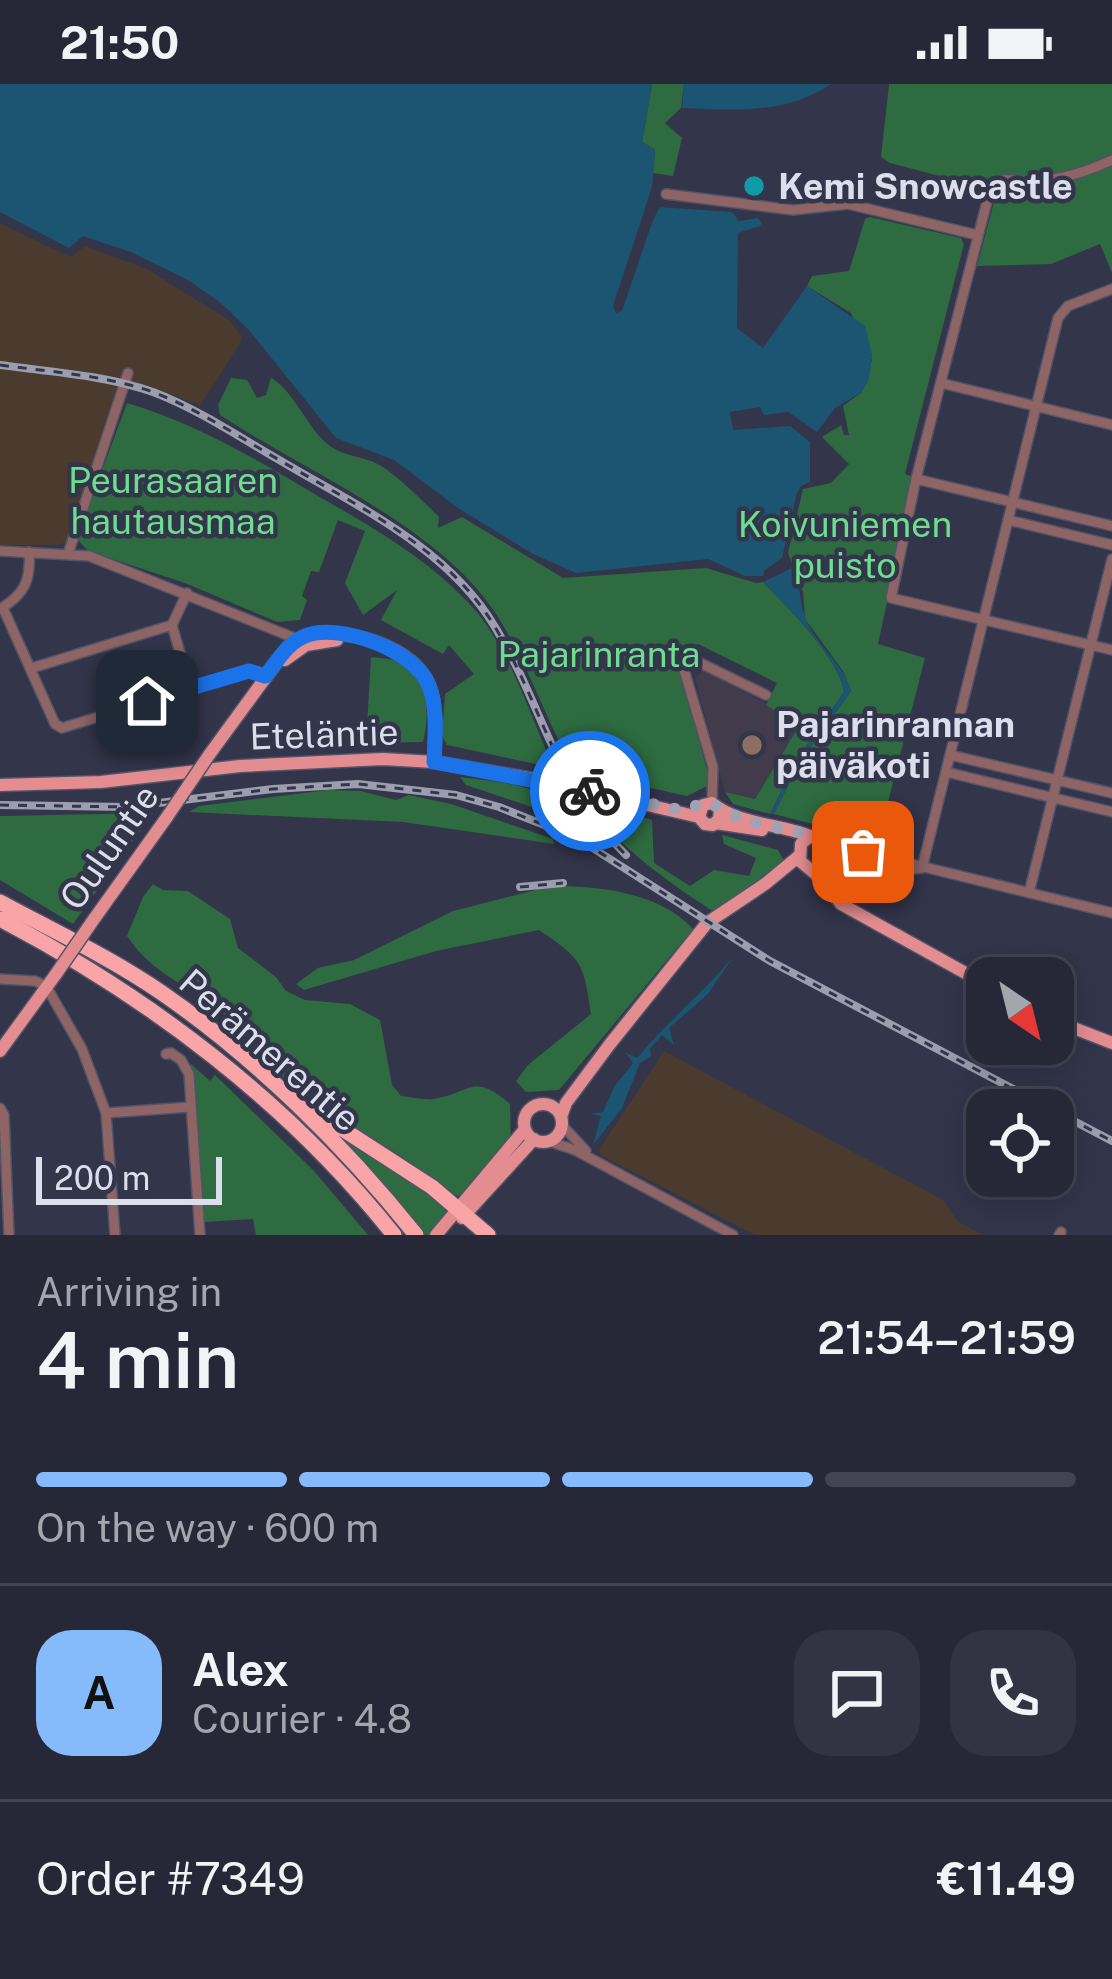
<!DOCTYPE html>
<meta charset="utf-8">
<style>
body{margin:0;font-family:"Public Sans",sans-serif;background:#323443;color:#f1f3f6;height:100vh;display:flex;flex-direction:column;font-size:45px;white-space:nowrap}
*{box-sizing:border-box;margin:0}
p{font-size:39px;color:#a4a6ae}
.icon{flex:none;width:66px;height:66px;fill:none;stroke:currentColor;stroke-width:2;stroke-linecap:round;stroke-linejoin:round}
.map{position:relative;height:1151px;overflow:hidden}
.panel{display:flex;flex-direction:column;background:#262838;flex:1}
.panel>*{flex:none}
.needle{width:78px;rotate:145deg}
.fabs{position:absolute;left:966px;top:873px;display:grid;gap:24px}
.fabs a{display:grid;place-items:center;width:108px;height:108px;border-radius:24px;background:#262838;box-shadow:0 6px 30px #0003,0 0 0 3px #424453;font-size:60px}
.scale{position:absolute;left:36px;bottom:30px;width:186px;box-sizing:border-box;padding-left:12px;border:6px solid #dcdeec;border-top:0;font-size:33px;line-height:42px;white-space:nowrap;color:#dcdeec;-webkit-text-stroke:9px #33354b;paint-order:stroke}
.pin{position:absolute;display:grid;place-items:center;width:102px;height:102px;color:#fff;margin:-51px;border-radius:24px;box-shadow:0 6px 18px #0006}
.courier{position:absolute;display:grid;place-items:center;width:120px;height:120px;margin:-60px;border:9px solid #1a73e8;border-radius:50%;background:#fff;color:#222;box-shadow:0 3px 15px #0007}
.overview em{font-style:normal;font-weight:600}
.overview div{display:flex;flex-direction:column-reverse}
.overview{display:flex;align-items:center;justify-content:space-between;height:204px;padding:0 36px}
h1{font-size:78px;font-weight:600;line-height:90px}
.bar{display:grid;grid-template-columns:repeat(4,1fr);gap:18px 12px;align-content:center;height:144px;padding:0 36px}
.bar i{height:15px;border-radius:9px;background:#424453}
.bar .selected{background:#86bbfb}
.bar p{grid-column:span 4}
.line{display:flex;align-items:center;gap:30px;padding:0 36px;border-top:3px solid #424453}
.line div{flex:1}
.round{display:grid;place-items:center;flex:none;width:126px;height:126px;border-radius:36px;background:#323443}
.status{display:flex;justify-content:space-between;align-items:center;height:84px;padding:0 60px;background:#262838;direction:ltr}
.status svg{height:33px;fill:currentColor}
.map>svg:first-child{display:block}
.industrial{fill:#4a3b2e}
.education{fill:#413b4c}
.green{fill:#2e6b40}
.water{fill:#1c5571}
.pier{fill:#33354b}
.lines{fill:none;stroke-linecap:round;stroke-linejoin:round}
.minor-casing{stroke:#515368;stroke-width:12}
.major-casing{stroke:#515368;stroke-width:15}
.highway-casing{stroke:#515368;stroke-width:18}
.minor{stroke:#8f6465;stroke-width:9}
.major{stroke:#e48d91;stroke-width:12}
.highway{stroke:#f9a5a8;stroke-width:15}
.rail-casing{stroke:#9c9eaf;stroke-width:8}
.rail{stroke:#33354b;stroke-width:3;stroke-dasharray:9;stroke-linecap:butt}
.major-bridge-casing{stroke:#515368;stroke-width:15;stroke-linecap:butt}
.major-bridge{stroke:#e48d91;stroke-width:12}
.done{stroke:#a1a3b4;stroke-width:12;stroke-dasharray:0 21.6}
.route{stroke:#1a73e8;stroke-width:15}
.culture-dot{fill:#0f9aa8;stroke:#33354b;stroke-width:4.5}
.education-dot{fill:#8d6e63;stroke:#33354b;stroke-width:4.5}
.labels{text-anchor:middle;stroke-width:9;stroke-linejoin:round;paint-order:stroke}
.poi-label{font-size:36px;font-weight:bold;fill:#dcdeec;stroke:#33354b;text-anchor:start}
.park-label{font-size:36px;fill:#6dde8e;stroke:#33354b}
.street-label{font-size:36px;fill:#dcdeec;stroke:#33354b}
</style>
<div class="status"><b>21:50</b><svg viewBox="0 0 49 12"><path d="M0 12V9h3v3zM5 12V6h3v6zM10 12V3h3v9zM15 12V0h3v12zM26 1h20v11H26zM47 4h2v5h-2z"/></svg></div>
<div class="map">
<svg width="1112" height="1151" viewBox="0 0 1112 1151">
<rect width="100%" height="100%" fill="#33354b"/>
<!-- industrial -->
<path class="industrial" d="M0,139L70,173L85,162L147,185L229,236L243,254L201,321L123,294L67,458L58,461H0Z
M664,967L943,1116L958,1138L983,1151H755L600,1071L599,1066Z"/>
<!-- education -->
<path class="education" d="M703,586L787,631L800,642L754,716L725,708L695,594Z"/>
<!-- green -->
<path class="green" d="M652,0H684L681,24L665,39L682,54L673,92L653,89L655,66L642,58Z
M889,0H1112V189L1100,160L1051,180L977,182L997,107L890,79L881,73Z
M870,133L961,154L964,160L905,390L914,393L878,560L925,574L878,757L774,730L799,679L851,607L843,587L805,535L803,508L788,469L803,405L831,399L849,380L822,353L841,341L844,351H849L843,322L862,308L872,276L851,229L807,202L812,192L849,187L865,135Z
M231,294L247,296L257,314L266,311L271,294C291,304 306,340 324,357C341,374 365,371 383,383C403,397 422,416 439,433L438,444L462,433L563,494L706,484L756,499L763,498C787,523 840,574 844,608L796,677L770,730L733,720L725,708L755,715L799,642L766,621L777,599L698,560L675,570L709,693L707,702L687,712L574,687C546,636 528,579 496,530C439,442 306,388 220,331L218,321Z
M127,319C197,340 256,375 318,412C374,444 432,477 475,526C512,570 530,632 554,684L447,661L442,652L445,610L474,590L449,561L443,570L381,536L397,506L363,531L345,499L365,447L338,436L319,488L311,487L302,512L307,516L300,536L277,538L185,499L88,467L78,456L79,449Z
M371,573C379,574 393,575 401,578C429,592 430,632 423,658L366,659Z
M460,693C500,698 557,702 577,738L466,701Z
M328,706L361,707L396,716L409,711L451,720L553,755L554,760L403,738L189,728L199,722Z
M583,714L652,736L654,779L690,802L714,786L749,792L756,774L724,760L722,751L778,766L784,777L714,828C664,795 618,763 583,714Z
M153,729L73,840L0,796V732Z
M153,800L163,806L188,807L230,835L238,864L276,893L286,907L305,916L350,920L380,936L392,1001L401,1012C411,1013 423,1016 433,1015C470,1010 472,987 510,1020L511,1059L462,1113C442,1109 426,1088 408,1077C372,1053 334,1031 299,1006C273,987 255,962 234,940C200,904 156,896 127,852L143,813Z
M551,802C599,802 660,808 693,845L559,1006L526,1008L516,997L528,981L591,930C584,879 582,875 539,846L436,867L304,906L296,900L318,884L354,876L453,827Z
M191,980L210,997L215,991L314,1087L368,1151H256L253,1135L203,1138Z
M322,1038L400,1086L450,1126L430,1151H426Z"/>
<!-- water -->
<path class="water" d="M0,0H652L642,58L655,66L652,103L614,227L659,123L732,128L739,137L758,134L762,139L760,142L738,149L737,244L763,264L807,202L865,242L872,270L869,295L862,308L835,324L817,348L788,328L764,331L760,323L730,328L733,346L790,342L810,358V398L801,402L797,409L782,474L765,486L763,492H745L708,475L576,489L533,470L458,424L394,376L336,354L249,246L221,219L188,196L131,168L83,152L69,164L0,128Z
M684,0H831C784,31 736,26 682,24Z
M790,485L795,486C801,501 799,518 805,533C815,561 843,578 851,607L799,679L774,730H770L796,677L844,608C840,574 787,523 763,498Z
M733,873L708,910L669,944L674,961L662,951L650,965L651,972L640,979L622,1024L593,1061L601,1032L590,1030L603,1028L614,1003L633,979L625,968L637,974C668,937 702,910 733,873Z"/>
<!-- pier -->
<path class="pier" d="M652,103L657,106L653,121L657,118L663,122L656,127L622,227L616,229L613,222Z"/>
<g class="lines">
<!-- minor casing -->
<g class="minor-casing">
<path id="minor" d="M1112,76C1083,89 1059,97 1027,97C1012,97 1003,92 991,102L916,395L891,514L1112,566
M666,110L793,126L848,120L977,151
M941,299L1112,341
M916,395L1112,442
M1008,436L1112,461
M0,467L89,472L302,557
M68,470L128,289
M3,524L55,640L62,644L249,587L265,592
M0,525C25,510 31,496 29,468
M172,541L190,604
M32,584L172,541L187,509
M950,671L1112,709
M946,688L1112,728
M712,719L713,683L682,579L696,577L766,611
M834,761L1112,829
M832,781C864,768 892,790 922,784
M922,784L1058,234L1068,222L1112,205
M1029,809L1112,475
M0,895L35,897L46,902L82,965L106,1029L115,1151
M166,970L171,969L181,976L189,990L200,1151
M0,1024L4,1031L9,1151
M106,1029L190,1023
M562,1041L586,1067
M548,1057L575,1066L733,1151
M1059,1151L1061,1148"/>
</g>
<!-- major casing -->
<g class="major-casing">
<path id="major" d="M285,576L306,561L337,556
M209,671L288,563C323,534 412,557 429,601C438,624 435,654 434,678
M0,701L101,698L240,682L383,675L434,678L540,696L699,733
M720,726L719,735L713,741L705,740L699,733L703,721L712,719C737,740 779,740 810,752
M716,739L762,746
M815,788L830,784L836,771L831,757C820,749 810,750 801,760L800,777L825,798L841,820L987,901
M94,835L167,733
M1053,936L1112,959
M0,967L56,890
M524 1039a19 19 0 1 1 38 0a19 19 0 1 1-38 0Z
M561,1033L566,1019L610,960L707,839L765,800L799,772
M462,1134L534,1055
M436,1151L525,1045"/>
</g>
<!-- highway casing -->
<g class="highway-casing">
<path id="highway" d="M0,818C54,847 111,874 162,909C256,974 344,1061 416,1151
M0,835C149,913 288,1018 394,1151
M310,1024L432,1103L488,1151"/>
</g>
<!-- minor -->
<use href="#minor" class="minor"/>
<!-- major -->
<use href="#major" class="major"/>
<!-- highway -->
<use href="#highway" class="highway"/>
<!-- rail casing -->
<g class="rail-casing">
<path id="rail" d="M0,281C51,288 104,291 153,308C198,325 239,353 281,377C357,422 448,464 495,543C544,624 554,701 626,771
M0,721L126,723L273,705L358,700L456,711L499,723L577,754L770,877L1112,1057
M520,803L563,799"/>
</g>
<!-- rail -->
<use href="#rail" class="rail"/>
<!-- major-bridge casing -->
<g class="major-bridge-casing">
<path id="major-bridge" d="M167,733L209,671
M56,890L94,835"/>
</g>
<!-- major-bridge -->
<use href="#major-bridge" class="major-bridge"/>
</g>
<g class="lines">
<!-- done -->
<path class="done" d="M590,707L676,725L712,719C736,738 789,747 820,751C830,753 827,756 835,762C843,767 854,767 863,768"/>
<!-- route -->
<path class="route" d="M147,617L249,587L265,592C277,578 287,559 305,552C338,538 416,566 429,602C438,624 435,654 434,678L590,707"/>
</g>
<!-- markers -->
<circle class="culture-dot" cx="754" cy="102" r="12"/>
<circle class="education-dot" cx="752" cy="661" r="12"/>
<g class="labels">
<!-- poi labels -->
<g class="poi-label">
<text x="778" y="115">Kemi Snowcastle</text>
<text x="776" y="653">Pajarinrannan<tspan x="776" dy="41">päiväkoti</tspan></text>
</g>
<!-- park labels -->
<g class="park-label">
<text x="173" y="409">Peurasaaren<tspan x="173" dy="41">hautausmaa</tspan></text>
<text x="845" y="453">Koivuniemen<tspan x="845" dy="41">puisto</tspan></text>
<text x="599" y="583">Pajarinranta</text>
</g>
<!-- street labels -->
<g class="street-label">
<text transform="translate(324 650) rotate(-2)" y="13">Eteläntie</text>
<text transform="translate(109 763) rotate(-55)" y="13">Ouluntie</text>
<text transform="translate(270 966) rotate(41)" y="13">Perämerentie</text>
</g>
</g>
</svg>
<div class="fabs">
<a><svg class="needle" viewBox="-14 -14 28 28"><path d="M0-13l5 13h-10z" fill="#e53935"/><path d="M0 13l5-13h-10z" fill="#a4a6ae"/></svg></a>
<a><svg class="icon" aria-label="locate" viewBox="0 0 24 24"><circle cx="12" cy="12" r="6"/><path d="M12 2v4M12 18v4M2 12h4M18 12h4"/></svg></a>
</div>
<div class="scale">200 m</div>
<div class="pin" style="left:863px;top:768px;background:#ea580c"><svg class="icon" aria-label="bag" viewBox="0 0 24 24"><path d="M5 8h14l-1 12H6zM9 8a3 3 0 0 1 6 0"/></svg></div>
<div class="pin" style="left:147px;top:617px;background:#1f2937"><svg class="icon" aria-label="home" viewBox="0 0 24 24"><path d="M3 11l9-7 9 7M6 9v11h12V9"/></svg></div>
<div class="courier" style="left:590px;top:707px"><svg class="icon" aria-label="bike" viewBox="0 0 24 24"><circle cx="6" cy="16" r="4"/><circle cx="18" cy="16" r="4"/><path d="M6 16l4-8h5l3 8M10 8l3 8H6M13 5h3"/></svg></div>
</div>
<section class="panel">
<div class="overview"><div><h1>4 min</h1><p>Arriving in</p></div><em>21:54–21:59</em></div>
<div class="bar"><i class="selected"></i><i class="selected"></i><i class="selected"></i><i></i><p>On the way · 600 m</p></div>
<div class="line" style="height:216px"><b class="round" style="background:#86bbfb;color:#111">A</b><div><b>Alex</b><p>Courier · 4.8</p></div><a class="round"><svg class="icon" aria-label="chat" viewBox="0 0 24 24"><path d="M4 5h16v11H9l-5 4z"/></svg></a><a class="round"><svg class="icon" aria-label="phone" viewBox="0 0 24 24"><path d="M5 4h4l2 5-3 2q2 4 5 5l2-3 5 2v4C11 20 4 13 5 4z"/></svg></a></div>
<div class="line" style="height:156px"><div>Order #7349</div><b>€11.49</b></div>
</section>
